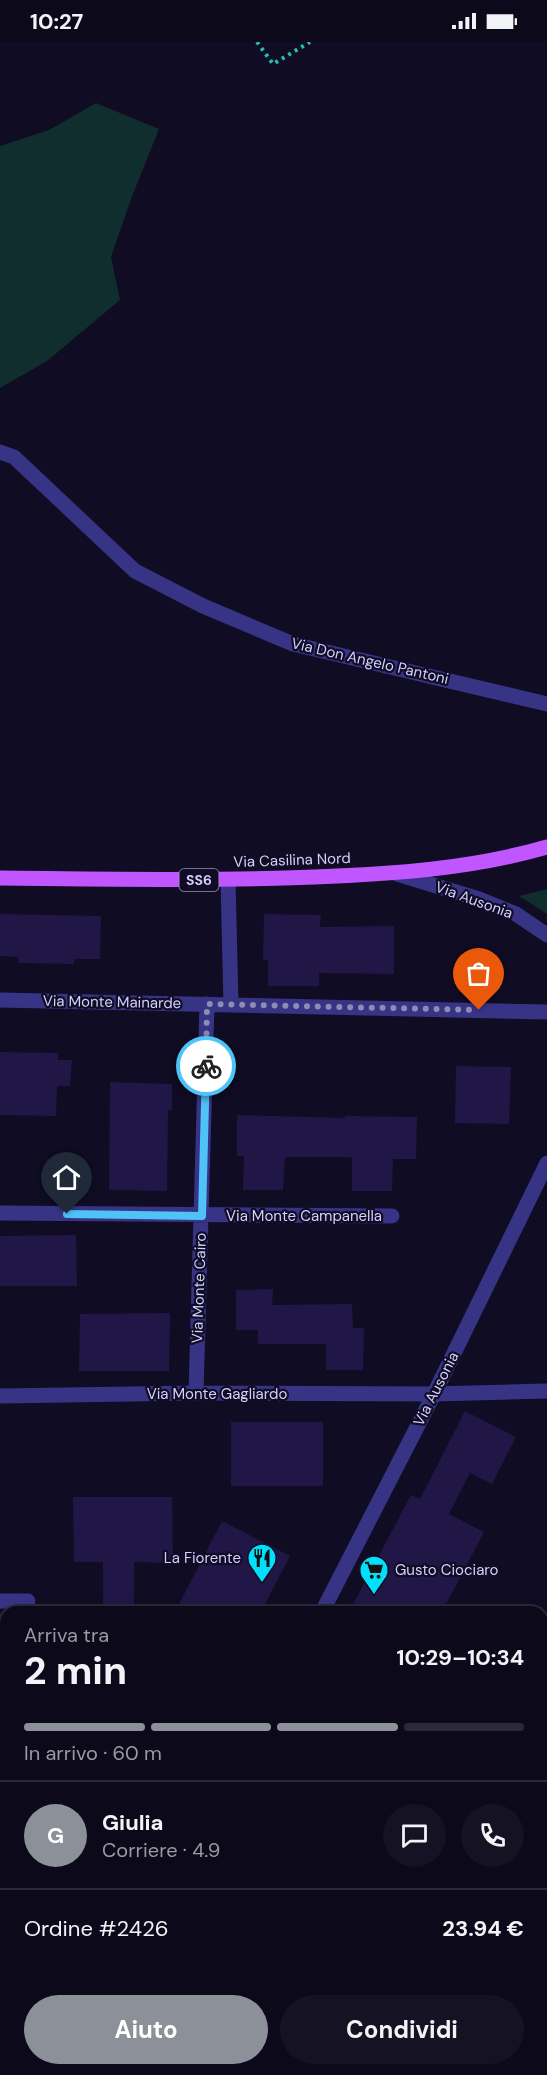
<!DOCTYPE html>
<html lang="it">
<meta charset="utf-8">
<style>
body{margin:0;font-family:"DM Sans",sans-serif;background:#151223;color:#f1f3f6;height:100vh;display:flex;flex-direction:column;font-size:22px;white-space:nowrap}
*{box-sizing:border-box;margin:0}
p{font-size:20px;color:#9a9aa2}
.icon{flex:none;width:33px;height:33px;fill:none;stroke:currentColor;stroke-width:2;stroke-linecap:round;stroke-linejoin:round}
.map{position:relative;flex:1;overflow:hidden}
.sheet{position:absolute;left:0px;top:1564px;width:548px;height:470px;display:flex;flex-direction:column;background:#0c091a;border-radius:18px 18px 0 0;box-shadow:0 3px 15px #0003,0 0 0 2px #2c2a39}
.sheet>*{flex:none}
.pin{position:absolute;display:grid;place-items:center;width:51px;height:51px;color:#fff;margin:-62px -26px;border-radius:50% 50% 50% 0;rotate:-45deg;box-shadow:0 0 6px #0007}
.pin .icon{rotate:45deg}
.courier{position:absolute;display:grid;place-items:center;width:60px;height:60px;margin:-30px;border:4px solid #4fc3f7;border-radius:50%;background:#fff;color:#222;box-shadow:0 2px 8px #0007}
.summary em{font-style:normal;font-weight:700}
.summary div{display:flex;flex-direction:column-reverse}
.summary{display:flex;align-items:center;justify-content:space-between;height:102px;padding:0 24px}
h1{font-size:39px;font-weight:700;line-height:45px}
.bar{display:grid;grid-template-columns:repeat(4,1fr);gap:9px 6px;align-content:center;height:72px;padding:0 24px}
.bar i{height:8px;border-radius:4px;background:#2c2a39}
.bar .on{background:#8c9099}
.bar p{grid-column:span 4}
.line{display:flex;align-items:center;gap:15px;padding:0 24px;border-top:2px solid #2c2a39}
.line div{flex:1}
.round{display:grid;place-items:center;flex:none;width:63px;height:63px;border-radius:32px;background:#151223}
.action{display:flex;gap:12px;margin-top:auto;padding:12px 24px}
.action a{flex:1;height:69px;border-radius:36px;background:#8c9099;color:#fff;font-size:24px;font-weight:700;line-height:69px;text-align:center}
.action a+a{background:#151223;color:#f1f3f6}
.status{display:flex;justify-content:space-between;align-items:center;height:42px;padding:0 30px;background:#0c091a;direction:ltr}
.status svg{height:16px;fill:currentColor}
.map>svg:first-child{display:block}
.green{fill:#0f2e2d}
.building{fill:#211746}
.lines{fill:none;stroke-linecap:round;stroke-linejoin:round}
.path{stroke:#26bcb3;stroke-width:4;stroke-dasharray:3 4.5;stroke-linecap:butt}
.service{stroke:#373486;stroke-width:15}
.minor{stroke:#373486;stroke-width:15}
.tertiary{stroke:#373486;stroke-width:15}
.primary{stroke:#c056ff;stroke-width:15}
.rail{stroke:#00e0fa;stroke-width:4.5;stroke-dasharray:9 8;stroke-linecap:butt}
.done{stroke:#8f8bb2;stroke-width:6;stroke-dasharray:0 10.8}
.route{stroke:#4fc3f7;stroke-width:8}
.labels{text-anchor:middle;stroke-width:4.5;stroke-linejoin:round;paint-order:stroke}
.shield{fill:#100c23;stroke:#9994bd;stroke-width:1.5}
.shield-label{font-size:14px;font-weight:bold;fill:#d4cfff}
.street-label{font-size:15px;fill:#d4cfff;stroke:#100c23}
.poi-label{font-size:15px;fill:#d4cfff;stroke:#100c23;text-anchor:end}
</style>
<div class="status"><b>10:27</b><svg viewBox="0 0 49 12"><path d="M0 12V9h3v3zM5 12V6h3v6zM10 12V3h3v9zM15 12V0h3v12zM26 1h20v11H26zM47 4h2v5h-2z"/></svg></div>
<div class="map">
<svg width="547" height="2033" viewBox="0 0 547 2033">
<rect width="100%" height="100%" fill="#100c23"/>
<!-- green -->
<path class="green" d="M96,61L159,87L131,157L111,215L120,258L47,319L0,346V104L49,88Z
M547,847V872L519,854Z"/>
<!-- building -->
<path class="building" d="M0,872L101,874L100,917H74V922L18,921V915L0,914Z
M264,872L321,873L320,885L394,884V932L319,931V944H268V918H263Z
M0,1010L58,1011V1018H72L70,1044H57L56,1074L0,1073Z
M456,1024L511,1025L509,1082L455,1081Z
M110,1040L172,1042V1068H168L167,1149L109,1148Z
M237,1073L345,1076V1074L417,1075L416,1117H393L392,1149H352V1116L344,1115H285L283,1148H243L244,1114H237Z
M76,1193L77,1244H0V1194Z
M273,1247L272,1263L352,1262L353,1286H364L363,1328H326V1302H258V1288H236V1248Z
M170,1271L169,1329H79L80,1272Z
M465,1369L516,1395L492,1442L470,1431L449,1472L484,1490L442,1570H349L411,1453L420,1457Z
M231,1380H323V1444H231Z
M73,1455H172L173,1521L134,1520V1570H103V1520H74Z
M222,1479L290,1514L261,1570H175Z"/>
<g class="lines">
<!-- path -->
<path class="path" d="M257,0L273,22L310,0"/>
<!-- service -->
<path class="service" d="M0,410L14,415L135,529L203,564L293,602L547,662"/>
<!-- minor -->
<path class="minor" d="M228,838L231,963
M0,958L547,970
M0,1171L392,1174
M196,1351L207,962
M0,1354L196,1351L434,1352L547,1349
M0,1559H28
M542,1739L547,1738"/>
<!-- tertiary -->
<path class="tertiary" d="M397,832L479,857L516,872L547,893
M322,1570L434,1352L547,1121
M88,2033L91,2028"/>
<!-- primary -->
<path class="primary" d="M0,836C105,837 209,839 314,835C392,832 471,827 547,805"/>
<!-- rail -->
<path class="rail" d="M542,1630L547,1628
M542,1649L547,1647
M0,1790L6,1788
M0,1808L6,1807"/>
</g>
<g class="lines">
<!-- done -->
<path class="done" d="M206,1024L207,962L479,968"/>
<!-- route -->
<path class="route" d="M67,1172L202,1174L206,1024"/>
</g>
<!-- icons -->
<defs>
<g id="restaurant-pin" transform="scale(1.5)"><path d="M0 17L-7.5 6A9.5 9.5 0 1 1 7.5 6Z" fill="#00e0fa" stroke="#100c23"/><path d="M-5-6h1v4h1v-4h1v4h1v-4h1v5L-1.5 .5V6h-2V.5L-5-1ZM5-6V6H3V1.5H1.5Q1.5-4 5-6Z" fill="#111"/></g>
<g id="supermarket-pin" transform="scale(1.5)"><path d="M0 17L-7.5 6A9.5 9.5 0 1 1 7.5 6Z" fill="#00e0fa" stroke="#100c23"/><path d="M-6-5.5h2.5l.6 2H6L4.5 2H-2.5L-4.4-4H-6ZM-1.5 3.2a1.3 1.3 0 1 0 .1 0ZM3 3.2a1.3 1.3 0 1 0 .1 0Z" fill="#111"/></g>
</defs>
<g fill-rule="evenodd">
<use href="#restaurant-pin" x="262" y="1516"/>
<use href="#supermarket-pin" x="374" y="1528"/>
</g>
<g class="labels">
<!-- shield labels -->
<rect class="shield" x="179.5" y="827" width="39" height="22" rx="4.5"/>
<g class="shield-label">
<text x="199" y="843">SS6</text>
</g>
<!-- street labels -->
<g class="street-label">
<text transform="translate(370 619) rotate(13)" y="5">Via Don Angelo Pantoni</text>
<text transform="translate(292 818) rotate(-2)" y="5">Via Casilina Nord</text>
<text transform="translate(474 858) rotate(20)" y="5">Via Ausonia</text>
<text transform="translate(112 960) rotate(1)" y="5">Via Monte Mainarde</text>
<text x="304" y="1179">Via Monte Campanella</text>
<text transform="translate(199 1246) rotate(-88)" y="5">Via Monte Cairo</text>
<text transform="translate(436 1347) rotate(-63)" y="5">Via Ausonia</text>
<text x="217" y="1357">Via Monte Gagliardo</text>
</g>
<!-- poi labels -->
<g class="poi-label">
<text x="241" y="1521">La Fiorente</text>
<text x="395" y="1533" text-anchor="start">Gusto Ciociaro</text>
</g>
</g>
</svg>
<div class="pin" style="left:479px;top:968px;background:#ea580c"><svg class="icon" aria-label="bag" viewBox="0 0 24 24"><path d="M5 8h14l-1 12H6zM9 8a3 3 0 0 1 6 0"/></svg></div>
<div class="pin" style="left:67px;top:1172px;background:#1f2937"><svg class="icon" aria-label="home" viewBox="0 0 24 24"><path d="M3 11l9-7 9 7M6 9v11h12V9"/></svg></div>
<div class="courier" style="left:206px;top:1024px"><svg class="icon" aria-label="bike" viewBox="0 0 24 24"><circle cx="6" cy="16" r="4"/><circle cx="18" cy="16" r="4"/><path d="M6 16l4-8h5l3 8M10 8l3 8H6M13 5h3"/></svg></div>
<section class="sheet">
<div class="summary"><div><h1>2 min</h1><p>Arriva tra</p></div><em>10:29–10:34</em></div>
<div class="bar"><i class="on"></i><i class="on"></i><i class="on"></i><i></i><p>In arrivo · 60 m</p></div>
<div class="line" style="height:108px"><b class="round" style="background:#8c9099;color:#fff">G</b><div><b>Giulia</b><p>Corriere · 4.9</p></div><a class="round"><svg class="icon" aria-label="chat" viewBox="0 0 24 24"><path d="M4 5h16v11H9l-5 4z"/></svg></a><a class="round"><svg class="icon" aria-label="phone" viewBox="0 0 24 24"><path d="M5 4h4l2 5-3 2q2 4 5 5l2-3 5 2v4C11 20 4 13 5 4z"/></svg></a></div>
<div class="line" style="height:78px"><div>Ordine #2426</div><b>23.94 €</b></div>
<div class="action"><a>Aiuto</a><a>Condividi</a></div>
</section>
</div>
